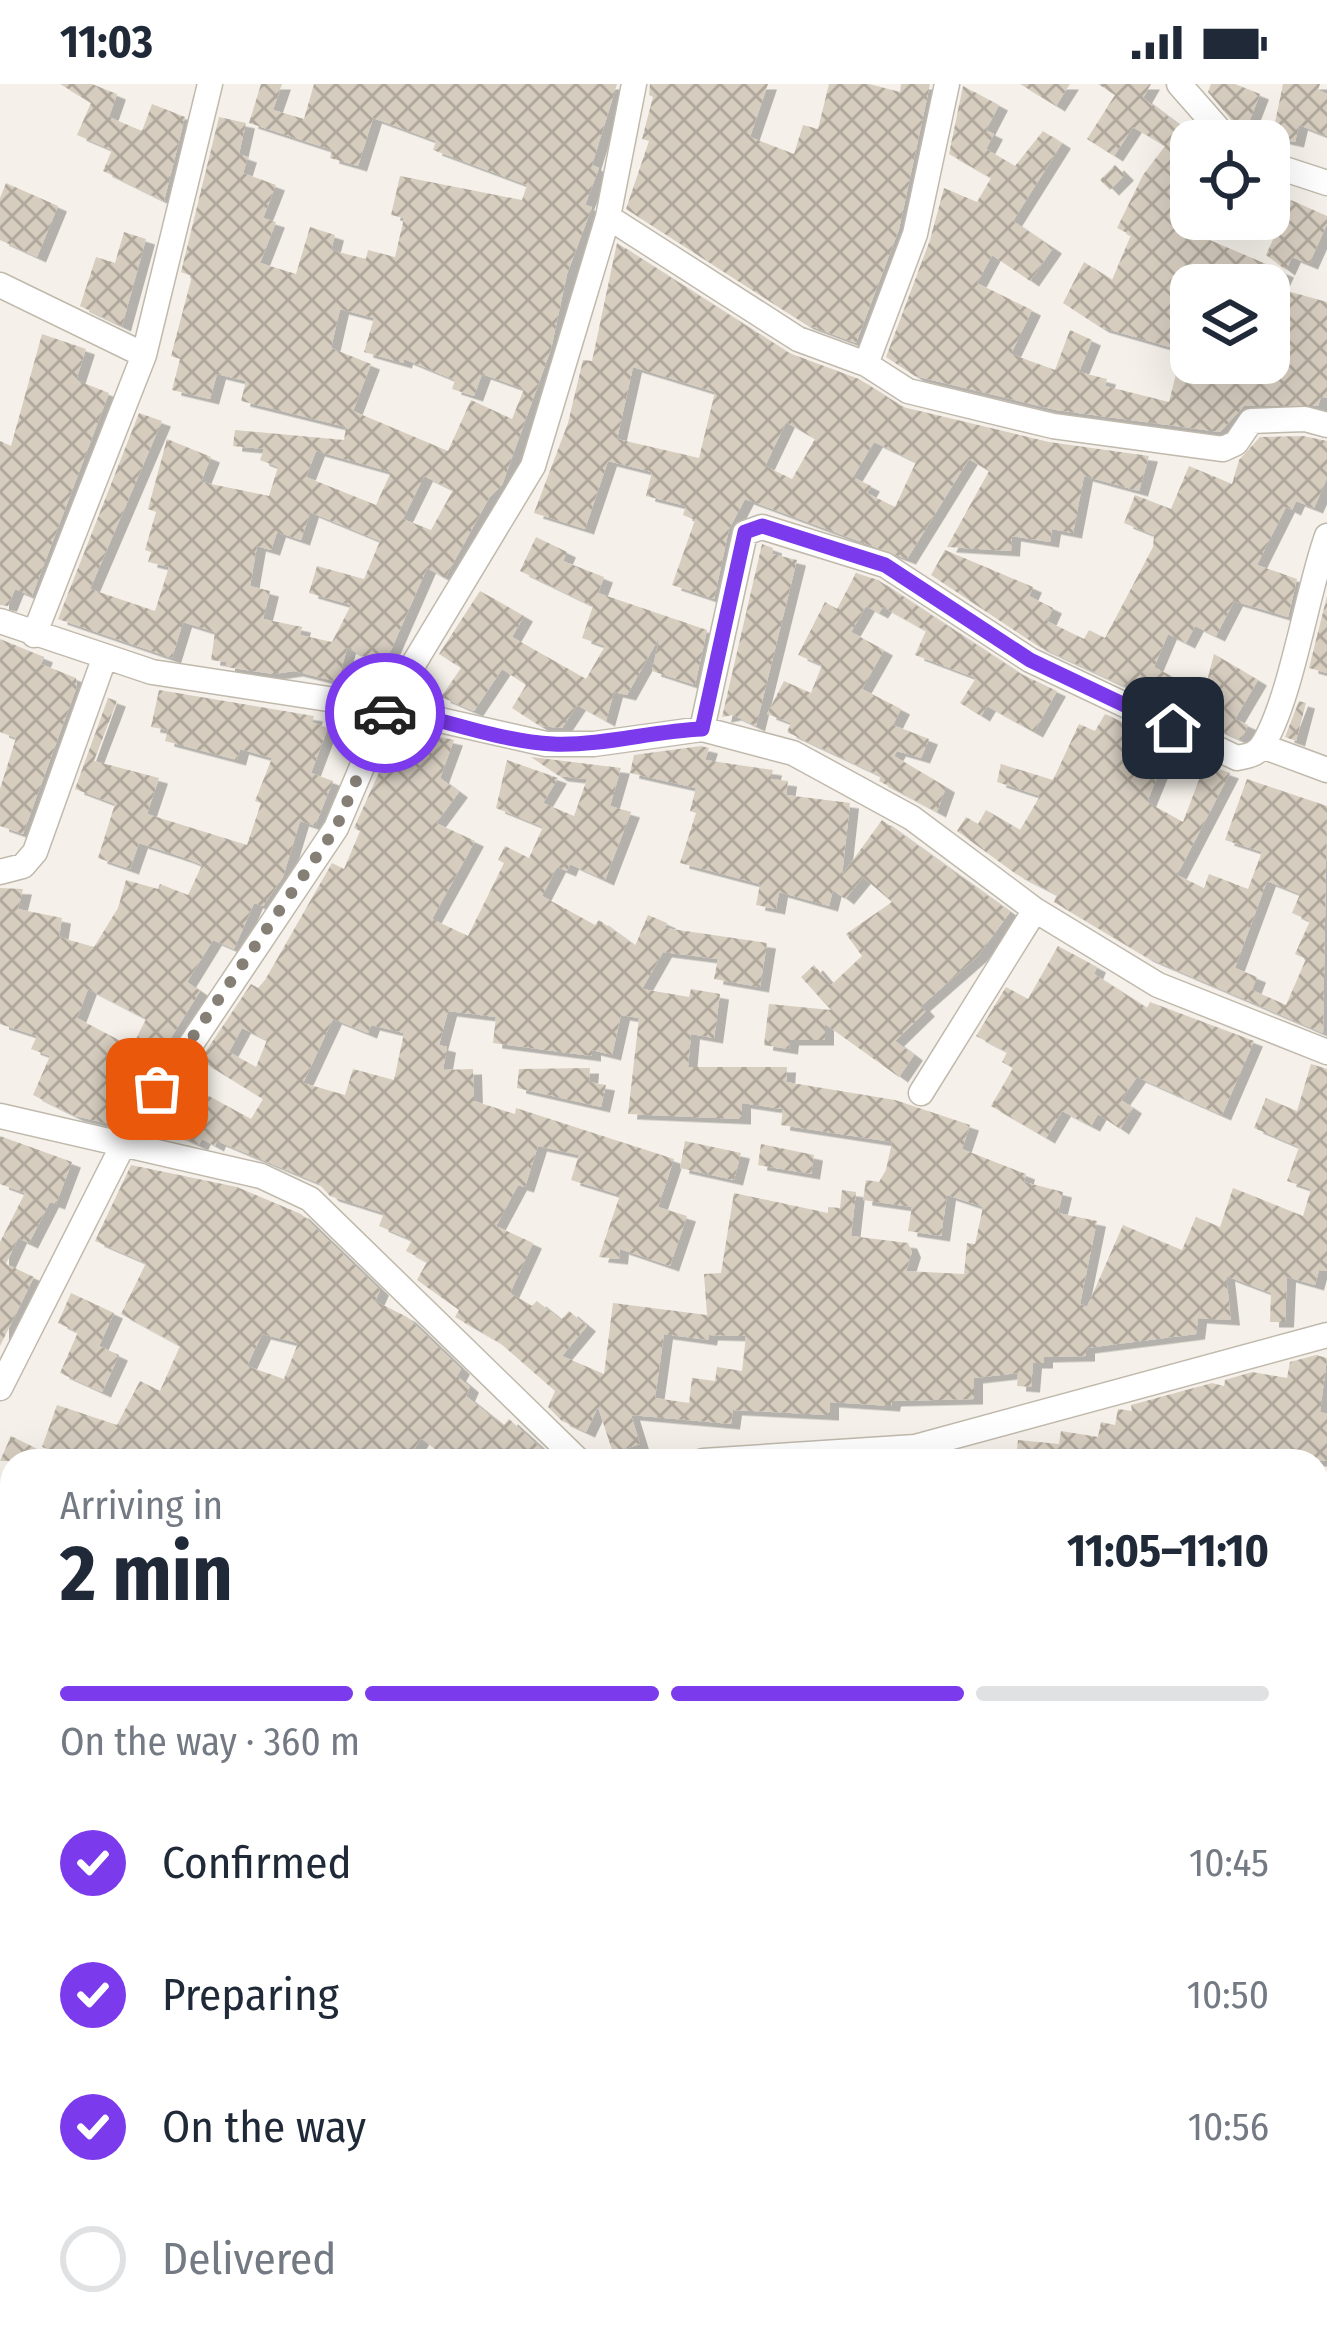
<!DOCTYPE html>
<meta charset="utf-8">
<style>
body{margin:0;font-family:"Fira Sans Condensed",sans-serif;background:#f2f2f3;color:#1f2937;height:100vh;display:flex;flex-direction:column;font-size:45px;white-space:nowrap}
*{box-sizing:border-box;margin:0}
p{font-size:39px;color:#747a83}
.icon{flex:none;width:66px;height:66px;fill:none;stroke:currentColor;stroke-width:2;stroke-linecap:round;stroke-linejoin:round}
.map{position:relative;flex:1;overflow:hidden}
.side{position:absolute;left:0px;top:1365px;width:1329px;height:903px;display:flex;flex-direction:column;background:#fff;border-radius:36px 36px 0 0;box-shadow:0 12px 48px #0002}
.side>*{flex:none}
.buttons{position:absolute;left:1170px;top:36px;display:grid;gap:24px}
.buttons a{display:grid;place-items:center;width:120px;height:120px;border-radius:24px;background:#fff;box-shadow:0 12px 48px #0002;font-size:60px}
.pin{position:absolute;display:grid;place-items:center;width:102px;height:102px;color:#fff;margin:-51px;border-radius:24px;box-shadow:0 6px 18px #0006}
.courier{position:absolute;display:grid;place-items:center;width:120px;height:120px;margin:-60px;border:9px solid #7c3aed;border-radius:50%;background:#fff;color:#222;box-shadow:0 3px 15px #0007}
.head em{font-style:normal;font-weight:700}
.head div{display:flex;flex-direction:column-reverse}
.head{display:flex;align-items:center;justify-content:space-between;height:204px;padding:0 60px}
h1{font-size:78px;font-weight:700;line-height:90px}
.bar{display:grid;grid-template-columns:repeat(4,1fr);gap:18px 12px;align-content:center;height:144px;padding:0 60px}
.bar i{height:15px;border-radius:9px;background:#e0e1e3}
.bar .selected{background:#7c3aed}
.bar p{grid-column:span 4}
ol{padding:0 60px;list-style:none}
li{display:flex;align-items:center;gap:36px;height:132px}
li p{margin-inline-start:auto}
li .icon{padding:12px;border-radius:50%;background:#7c3aed;color:#fff;stroke-width:4}
li:last-child{color:#747a83}
li i{width:66px;height:66px;border:6px solid #e0e1e3;border-radius:50%}
.status{display:flex;justify-content:space-between;align-items:center;height:84px;padding:0 60px;background:#fff;direction:ltr}
.status svg{height:33px;fill:currentColor}
.map>svg:first-child{display:block}
.building{fill:url(#building-cross-hatch);fill-rule:evenodd;filter:url(#shadow)}
.lines{fill:none;stroke-linecap:round;stroke-linejoin:round}
.minor-casing{stroke:#c0b9ac;stroke-width:27}
.minor{stroke:#fff;stroke-width:24}
.done{stroke:#857f76;stroke-width:12;stroke-dasharray:0 21.6}
.route{stroke:#7c3aed;stroke-width:15}
</style>
<div class="status"><b>11:03</b><svg viewBox="0 0 49 12"><path d="M0 12V9h3v3zM5 12V6h3v6zM10 12V3h3v9zM15 12V0h3v12zM26 1h20v11H26zM47 4h2v5h-2z"/></svg></div>
<div class="map">
<svg width="1327" height="2266" viewBox="0 0 1327 2266">
<defs>
<pattern id="building-cross-hatch" width="8" height="8" patternUnits="userSpaceOnUse" patternTransform="scale(3)"><rect width="8" height="8" fill="#d6cdbf"/><path d="M0 0l8 8M0 8l8-8" fill="none" stroke="#b0a89c"/></pattern>
<filter id="shadow"><feDropShadow dx="9" dy="5.5" stdDeviation="0" flood-color="#0004"/></filter>
</defs>
<rect width="100%" height="100%" fill="#f5f1ea"/>
<!-- building -->
<path class="building" d="M60,0H92L117,10L109,33L142,47L152,20L185,33L164,117L103,87L112,66L77,51L91,19Z
M261,0H282L273,26L304,35L314,0H617L592,81L599,84L585,121L592,123L567,190L551,265L502,401L489,414L445,494L427,484L384,582L347,564L338,598L294,587L274,590L226,583V578L211,576L215,548L183,538L172,574L58,535L139,329L162,337L90,505L155,527L169,483L148,478L151,468L145,466L156,428L148,425L167,355L211,373L201,398L269,412L278,383L260,376L264,365L233,362L235,346L344,356L346,343L241,317L246,297L217,290L210,315L172,306L180,275L171,272L192,192L181,188L219,33L246,39L239,70L248,73L243,89L276,101L263,134L276,138L260,179L296,190L310,143L335,151L331,166L366,175L368,166L395,173L404,134L391,131L400,92L522,116L527,101L433,66L436,57L373,34L358,82L330,74L332,66L249,39ZM340,225L374,234L364,268L403,279L404,275L455,296L452,305L474,312L482,290L524,305L512,335L471,316L448,367L353,327L371,280L331,264ZM316,367L391,388L376,421L306,393ZM424,392L453,406L431,446L403,435ZM310,428L380,457L364,495L317,482L309,509L351,521L332,558L300,551L302,543L263,535L270,507L250,502L257,462L271,466L277,448L301,456Z
M650,0H768L750,53L794,70L803,41L818,45L829,0H869L900,8L901,0H930L899,145L856,259L805,240L626,125L649,57L642,55L653,13L649,11Z
M1020,0H1070L1056,22Z
M1098,0H1151L1143,14L1191,50V105L1172,140L1285,188L1279,201H1191V254L1183,253L1180,266L1100,243L1063,219L1084,178L1112,196L1131,151L1117,144L1143,91L1165,62L1133,43L1114,72L1087,55L1115,11Z
M1211,0H1235L1260,10L1244,51L1208,8Z
M1283,0H1320L1318,6L1327,10V52L1299,41L1295,58L1272,53Z
M963,2L999,21L986,46L994,50L986,65L1015,82L1043,47L1062,59L1013,137L1053,164L1030,197L992,171L977,199L1032,226L1011,270L1055,286L1070,246L1092,256L1079,288L1107,295L1105,302L1169,318L1178,282L1211,290L1214,279H1269V202L1327,218V314L1321,313L1318,322H1244L1220,348L1056,326L915,292L886,273L930,156L944,104L977,118L991,94L949,70Z
M1115,81L1125,91L1110,106L1100,96Z
M6,99L58,122L37,173L0,156V114Z
M1291,116L1327,132V140L1309,180L1292,173L1286,186L1266,171Z
M124,148L146,155L122,242L80,222L96,173L115,179Z
M617,159L789,269L859,295L903,323L1049,358L1149,372L1139,407L1084,392L1073,449L1052,445L1050,458L1012,452L1011,467L947,463L989,387L969,375L907,475L745,415L729,445L714,515L672,501L695,436L683,431L686,422L646,412L652,388L608,377L585,445L534,429L568,339L583,276L592,277ZM633,283L715,308L699,374L617,355ZM786,338L815,355L792,395L765,382ZM874,358L916,378L895,423L867,409L871,402L853,393Z
M42,250L86,265L76,296L109,309L32,512L15,505L8,522L0,521V357L11,362Z
M1303,352L1327,357V394L1314,424L1296,417L1292,426L1286,423L1257,481L1297,495L1288,533L1234,517L1216,552L1195,542L1186,559L1168,550L1154,583L1204,609L1214,570L1258,596L1235,635L1248,641L1241,656L1038,562L931,491L945,466L1033,503L1029,512L1053,524L1047,537L1084,555L1089,546L1105,554L1153,463L1154,451L1124,439L1135,411L1171,425L1189,382L1232,400L1239,376L1260,353Z
M536,453L567,468L563,477L604,493L598,509L707,546L695,601L652,587L660,552L627,611L614,608L606,637L577,621L562,644L540,642L512,624L526,601L502,585L474,627L441,613L461,584L439,570L480,507L524,532L512,553L586,595L605,562L582,554L593,522L520,487Z
M762,460L773,464L772,470L797,476L756,642L733,631L722,633Z
M856,489L878,496L1021,590L1057,607L1034,648L987,622L981,632L960,619L976,594L915,571L926,547L883,523L879,529L866,522L851,548L884,566L862,605L901,625L893,641L929,655L921,674L897,667L894,672L946,703L937,728L879,697L881,692L787,648L791,639L767,630L784,597L811,609L822,581L798,571L825,518L837,525Z
M1327,512V589L1309,584Z
M0,555L44,573L41,580L76,594L77,602L23,750L0,742V705L16,654L0,648Z
M159,606L314,632L312,638L328,644L311,689L333,697L315,742L300,737L283,793L263,822L254,819L234,865L213,856L187,898L200,907L169,957L164,954L134,1009L129,1006L115,1041L75,1032L33,1011L50,972L31,965L37,952L0,940V804L23,805L18,825L62,834L59,853L94,863L118,824L126,796L158,805L160,800L188,811L202,781L185,774L139,759L130,785L98,774L115,720L75,705L108,614L117,617L94,677L159,694L147,730L247,761L261,719L255,717L272,674L240,665L237,676L165,657L168,646L151,643ZM88,905L146,935L132,963L77,934Z
M1299,617L1306,619L1296,657L1285,653Z
M1105,630L1143,648L1138,658L1167,669L1147,718L1183,738L1205,680L1230,689L1177,791L1204,804L1209,790L1248,805L1262,768L1225,756L1247,695L1327,722L1323,949L1146,873L1054,818L1057,811L1016,790L957,747L966,733L978,740L986,726L1020,746L1040,712L997,698L1001,680L1053,696L1079,640L1095,647ZM1267,797L1300,810L1292,829L1310,837L1295,870L1306,875L1286,921L1252,906L1257,893L1235,884Z
M399,644L454,656L440,694L459,708L436,739L475,757L432,835L468,852L504,779L498,776L505,762L529,774L543,743L496,724L507,676L558,694L543,719L574,732L587,695L559,692L531,673L621,684L610,722L631,728L605,796L570,780L567,787L557,783L542,812L595,841L599,836L635,862L648,831L667,839L665,844L767,859L760,903L714,895L718,875L663,868L642,905L689,913L691,905L720,910L714,954L691,950L688,983H787L786,998L895,1016L970,1041L962,1065L1026,1090L1024,1098L1063,1108L1058,1129L1097,1137L1080,1220L1087,1223L1123,1141L1182,1166L1196,1133L1220,1143L1233,1104L1303,1132L1311,1105L1287,1097L1299,1063L1254,1044L1266,1014L1297,1027L1311,980L1327,985V1187L1319,1186L1315,1201L1287,1193L1285,1238H1270L1271,1209L1226,1192L1231,1236L1198,1234L1196,1250L1086,1264V1272L1044,1273V1279H1033L1031,1303L1017,1302L1018,1289L974,1294V1315L892,1317L891,1322L830,1318V1331L733,1326L731,1340L631,1331L640,1360L613,1369L598,1323L586,1348L562,1337L548,1323L555,1307L500,1259L455,1233L459,1226L417,1196L427,1178L406,1167L412,1156L379,1142L384,1129L330,1112L318,1099L217,1057L215,1062L202,1055L199,1061L160,1043L185,999L251,1035L263,1015L200,976L251,900L258,904L265,896L332,779L344,785L360,747L354,744ZM448,927L496,933L493,959L592,972V966L612,971L621,931L639,934L628,1030L742,1035V1019L783,1025L781,1041L892,1058L886,1086L879,1098L866,1096L863,1116L912,1123L908,1147L941,1152L947,1111L983,1123L975,1160L967,1159L964,1190L906,1187L912,1168L908,1159L851,1152L856,1108L842,1106L840,1124L828,1123V1129L734,1109L721,1189L704,1190L707,1231L613,1219L604,1290L562,1272L587,1242L569,1227L561,1236L537,1217L532,1222L510,1209L533,1159L496,1142L518,1101L525,1103L538,1062L579,1071L571,1096L620,1111L599,1173L619,1175L620,1165L670,1182L687,1132L658,1123L674,1075L516,1024L515,1030L474,1017L473,985L443,986L447,963L439,961ZM333,935L368,949L371,941L404,949L394,996L353,985L345,1011L303,999ZM242,944L267,956L256,983L229,968ZM664,1250L708,1256L709,1251L746,1252L742,1287L717,1283L715,1297L692,1294L689,1319L655,1314Z
M701,662L709,664L705,676L773,686L771,695L788,697L786,711L850,719L842,791L882,736L1010,828L978,872L921,922L926,927L895,957L914,971L899,993L825,940V956H790L789,965L764,961L769,920L831,926L801,893L814,881L831,901L862,872L846,850L892,818L863,793L845,815L833,806L829,822L779,808L776,825L756,821L760,800L680,779L696,729L690,727L696,704L630,689L634,671Z
M1058,862L1097,883L1094,890L1147,924L1150,918L1254,957L1222,1031L1137,993L1121,1016L1133,1024L1120,1045L1098,1030L1091,1042L1062,1027L1046,1054L991,1022L1013,984L1002,978L1007,968L976,952L1006,903L1028,915Z
M590,984L589,998L606,1001L601,1023L517,1004L519,985Z
M0,1052L72,1078L56,1120L50,1118L29,1159L18,1154L6,1180L34,1193L0,1262V1158L25,1109L0,1100Z
M685,1057L741,1069L734,1096L680,1084Z
M761,1060L814,1071L811,1090L758,1081Z
M131,1081L237,1103L301,1130L380,1206L375,1217L407,1233L461,1285L457,1292L470,1303L466,1312L503,1342L509,1335L555,1377H450L421,1354L407,1377H232L216,1368L210,1377H151L131,1368L126,1377H82L42,1363L57,1321L117,1341L140,1297L160,1307L180,1262L121,1230L146,1179L95,1157ZM262,1250L298,1259L284,1295L247,1282Z
M71,1209L114,1229L99,1262L119,1271L102,1308L60,1289L78,1248L58,1239Z
M1316,1271L1327,1274L1320,1328L1327,1330V1377L1016,1375L1018,1356L1059,1360L1061,1347L1098,1353L1101,1338L1115,1341L1118,1325L1132,1327L1131,1321L1212,1299L1224,1302L1225,1296L1252,1288L1287,1294L1290,1278Z
M11,1352L62,1377H0Z"/>
<g class="lines">
<!-- minor casing -->
<g class="minor-casing">
<path id="minor" d="M1179,0L1229,57
M1269,80L1327,99
M608,133L798,255L866,280L908,307L1053,342L1223,365L1236,359L1251,337L1305,335L1327,341
M0,201L144,271
M866,280L915,150L947,0
M0,537L152,588L387,624L546,660H594L702,645L793,669L912,734L1035,826L1158,901L1327,968
M34,551L144,271L210,0
M702,645L745,449L762,443L885,481L1030,576L1237,674C1247,672 1256,671 1262,662C1291,617 1307,507 1327,452
M1262,662L1327,686
M0,788L23,782L35,768L104,575
M921,1009L1035,826
M0,1032L261,1092L310,1115L579,1377
M0,1304L122,1063L336,744L387,624L533,382L608,133L634,0
M703,1377L915,1363L1327,1251
M0,1427L12,1434
M1317,1654L1327,1634
M0,1823L12,1826
M1317,1850L1327,1854
M0,1949L12,1938
M1317,2014H1327
M0,2217L12,2226
M90,2256L118,2266
M332,2256L374,2266
M1209,2256L1222,2266
M168,2266L224,2256
M261,2266L263,2256
M669,2266L674,2256
M1271,2266L1275,2256"/>
</g>
<!-- minor -->
<use href="#minor" class="minor"/>
</g>
<g class="lines">
<!-- done -->
<path class="done" d="M157,1005L336,744L385,629"/>
<!-- route -->
<path class="route" d="M385,629L387,624C441,634 497,657 553,660C603,662 652,647 702,645L745,448L762,442L885,481L1030,576L1173,644"/>
</g>
</svg>
<div class="buttons">
<a><svg class="icon" aria-label="locate" viewBox="0 0 24 24"><circle cx="12" cy="12" r="6"/><path d="M12 2v4M12 18v4M2 12h4M18 12h4"/></svg></a>
<a><svg class="icon" aria-label="layers" viewBox="0 0 24 24"><path d="M12 4l9 5-9 5-9-5zM3 14l9 5 9-5"/></svg></a>
</div>
<div class="pin" style="left:157px;top:1005px;background:#ea580c"><svg class="icon" aria-label="bag" viewBox="0 0 24 24"><path d="M5 8h14l-1 12H6zM9 8a3 3 0 0 1 6 0"/></svg></div>
<div class="pin" style="left:1173px;top:644px;background:#1f2937"><svg class="icon" aria-label="home" viewBox="0 0 24 24"><path d="M3 11l9-7 9 7M6 9v11h12V9"/></svg></div>
<div class="courier" style="left:385px;top:629px"><svg class="icon" aria-label="car" viewBox="0 0 24 24"><path d="M5 17H2v-5l4-1 3-4h7l3 4 3 1v5h-3M9 17h6M6 11h13"/><circle cx="7" cy="17" r="2"/><circle cx="17" cy="17" r="2"/></svg></div>
<section class="side">
<div class="head"><div><h1>2 min</h1><p>Arriving in</p></div><em>11:05–11:10</em></div>
<div class="bar"><i class="selected"></i><i class="selected"></i><i class="selected"></i><i></i><p>On the way · 360 m</p></div>
<ol>
<li><svg class="icon" aria-label="check" viewBox="0 0 24 24"><path d="M5 12l5 5 9-10"/></svg>Confirmed<p>10:45</p></li>
<li><svg class="icon" aria-label="check" viewBox="0 0 24 24"><path d="M5 12l5 5 9-10"/></svg>Preparing<p>10:50</p></li>
<li><svg class="icon" aria-label="check" viewBox="0 0 24 24"><path d="M5 12l5 5 9-10"/></svg>On the way<p>10:56</p></li>
<li><i></i>Delivered</li>
</ol>
</section>
</div>
